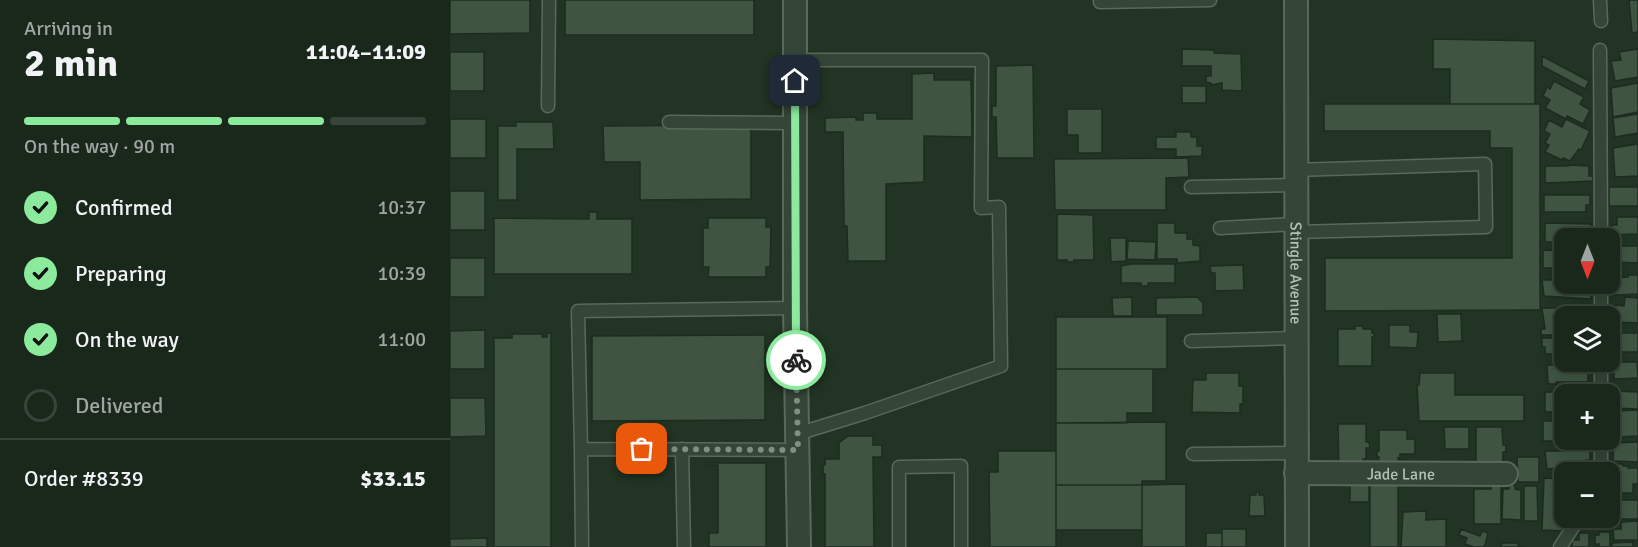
<!DOCTYPE html>
<meta charset="utf-8">
<style>
body{margin:0;font-family:Signika,sans-serif;background:#232f24;color:#f1f3f6;height:100vh;display:flex;flex-direction:column;font-size:22px;white-space:nowrap}
*{box-sizing:border-box;margin:0}
p{font-size:20px;color:#9fa5a3}
.icon{flex:none;width:33px;height:33px;fill:none;stroke:currentColor;stroke-width:2;stroke-linecap:round;stroke-linejoin:round}
.map{position:relative;flex:1;overflow:hidden}
.panel{display:flex;flex-direction:column;background:#1a271b;width:450px}
.panel>*{flex:none}
.needle{width:39px;rotate:180deg}
.tools{position:absolute;left:1104px;top:228px;display:grid;gap:12px}
.tools a{display:grid;place-items:center;width:66px;height:66px;border-radius:12px;background:#1a271b;box-shadow:0 3px 15px #0003,0 0 0 2px #38443a;font-size:30px}
.pin{position:absolute;display:grid;place-items:center;width:51px;height:51px;color:#fff;margin:-26px;border-radius:12px;box-shadow:0 3px 9px #0006}
.courier{position:absolute;display:grid;place-items:center;width:60px;height:60px;margin:-30px;border:4px solid #8cea9c;border-radius:50%;background:#fff;color:#222;box-shadow:0 2px 8px #0007}
.headline em{font-style:normal;font-weight:700}
.headline div{display:flex;flex-direction:column-reverse}
.headline{display:flex;align-items:center;justify-content:space-between;height:102px;padding:0 24px}
h1{font-size:39px;font-weight:700;line-height:45px}
.bar{display:grid;grid-template-columns:repeat(4,1fr);gap:9px 6px;align-content:center;height:72px;padding:0 24px}
.bar i{height:8px;border-radius:4px;background:#38443a}
.bar .active{background:#8cea9c}
.bar p{grid-column:span 4}
.line{display:flex;align-items:center;gap:15px;padding:0 24px;border-top:2px solid #38443a}
.line div{flex:1}
ol{padding:0 24px;list-style:none}
li{display:flex;align-items:center;gap:18px;height:66px}
li p{margin-inline-start:auto}
li .icon{padding:6px;border-radius:50%;background:#8cea9c;color:#111;stroke-width:4}
li:last-child{color:#9fa5a3}
li i{width:33px;height:33px;border:3px solid #38443a;border-radius:50%}
main{display:flex;flex:1;min-height:0}
.map>svg:first-child{display:block}
.building{fill:#3f5542;stroke:#1d2c1f;stroke-width:1.5}
.lines{fill:none;stroke-linecap:round;stroke-linejoin:round}
.service-casing{stroke:#59695b;stroke-width:15}
.minor-casing{stroke:#59695b;stroke-width:26}
.service{stroke:#354538;stroke-width:12}
.minor{stroke:#354538;stroke-width:22}
.done{stroke:#7e9081;stroke-width:6;stroke-dasharray:0 10.8}
.route{stroke:#8cea9c;stroke-width:8}
.labels{text-anchor:middle;stroke-width:6;stroke-linejoin:round;paint-order:stroke}
.street-label{font-size:16px;fill:#b0c2b3;stroke:#1b2a1d}
</style>
<main>
<section class="panel">
<div class="headline"><div><h1>2 min</h1><p>Arriving in</p></div><em>11:04–11:09</em></div>
<div class="bar"><i class="active"></i><i class="active"></i><i class="active"></i><i></i><p>On the way · 90 m</p></div>
<ol>
<li><svg class="icon" aria-label="check" viewBox="0 0 24 24"><path d="M5 12l5 5 9-10"/></svg>Confirmed<p>10:37</p></li>
<li><svg class="icon" aria-label="check" viewBox="0 0 24 24"><path d="M5 12l5 5 9-10"/></svg>Preparing<p>10:39</p></li>
<li><svg class="icon" aria-label="check" viewBox="0 0 24 24"><path d="M5 12l5 5 9-10"/></svg>On the way<p>11:00</p></li>
<li><i></i>Delivered</li>
</ol>
<div class="line" style="height:78px"><div>Order #8339</div><b>$33.15</b></div>
</section>
<div class="map">
<svg width="1188" height="547" viewBox="0 0 1188 547">
<rect width="100%" height="100%" fill="#223424"/>
<!-- building -->
<path class="building" d="M0,0H80V33L0,34Z
M115,0H304V35H115Z
M1179,0H1188V32L1182,33Z
M983,39L1085,41V104H1000V69H983Z
M732,49L764,50V53L791,54L792,91L772,90V83L761,85V83L756,82V76H761V66H732Z
M1188,49V77L1165,81L1161,61L1171,60L1169,52Z
M0,52H34V91H0Z
M1092,56L1139,81L1135,89L1092,66Z
M583,65L584,158H547L546,117H542V106H546V66Z
M484,73V80H521L522,137L474,136V182L436,184V261H398L397,226H394L393,132H375V118L406,117V120H413V113H427V119H462V74Z
M1104,81L1134,97L1130,104L1140,110L1133,124L1117,116L1116,119L1095,108L1100,100L1093,96L1097,87L1100,89Z
M1188,83V112L1163,117L1161,88Z
M732,86H756V103H732Z
M874,104H1090V310L875,311V258H1062V148H1040V131H874Z
M617,109H652V153H628V135H617Z
M1188,114V133L1165,137L1163,118Z
M0,119H36V158H0Z
M1116,119L1140,131L1131,150L1129,149L1120,161L1113,158L1112,160L1095,152L1099,145L1095,143L1100,134L1094,131L1099,120L1112,127Z
M66,122H103L104,149H67V200H48V126H66Z
M301,125V199L190,200V162H154L153,126Z
M726,132H741V137H747V146H752V156L726,157V149H706V137H726Z
M1188,144V176L1165,177L1163,148Z
M738,158L739,177L716,178V210H605L604,159Z
M1118,165L1139,166V176H1143V181L1095,183V166H1118Z
M1159,187H1188V206H1159Z
M0,191H35V230H0Z
M1094,195H1140V205H1136V212H1094Z
M139,212H147V219H182V274H44V218L139,219Z
M607,214L643,215L644,260H624V262H617V260H607Z
M1167,217H1188V234L1162,235V225H1167Z
M258,218H316V227H321L320,267H316V277H258L259,267H253V228H258Z
M707,223H725V233H737V239H743V245L750,246V261L727,263V259H707Z
M1095,223L1141,224V235L1139,238H1114V242H1095Z
M660,238H676V261L661,262Z
M678,241L706,242L705,260L677,259Z
M1162,246H1188V263L1163,262Z
M1093,250L1114,251V268H1093Z
M0,258H35V297H0Z
M681,264H725V283H698V286H691V283H671V266Z
M793,265L794,290L765,291V273H761L760,266Z
M1178,275H1188V294L1164,295V278L1178,277Z
M1092,280H1114V284H1141V299L1094,296Z
M682,297V316H663L662,298Z
M747,297L753,303V315H706V298Z
M1175,297L1188,298V323L1162,322L1163,312H1165L1166,305L1174,306Z
M1092,308H1141V316H1114V335H1091V329H1095Z
M987,314H1011L1012,341L988,342Z
M606,317H717V369H606Z
M939,325H960V332H968L967,348L939,347Z
M905,326H913V329H922V333H924V337H922V366H888V329H905Z
M35,330V369H0V331Z
M97,333H101V547H44V338H62V334H92V337H97Z
M1165,333H1188V352H1160V339H1165Z
M315,335V420L142,421V336Z
M1092,338H1114V354H1095V347H1092Z
M1168,362H1187L1188,378L1164,379V370H1168Z
M1097,365H1138V382H1106V384H1098Z
M606,369H703V413H677V423H606Z
M756,373H789V386H793V404H790V413L742,412L743,380H756Z
M970,373H1005V395H1074V419L1073,421H969L967,385H969Z
M1164,391L1188,392V409L1164,408V404H1162Z
M1095,392H1142V394H1114V440H1142V441H1093V421H1107V412H1095Z
M0,398H35L36,436L0,437Z
M1188,410V436L1167,437L1165,421L1167,411Z
M716,422V481H692V485H606V423Z
M888,424H916V442H919L920,448H916V459H913V470H889Z
M994,427H1019V449H995Z
M1026,427H1052L1053,445H1056V452H1053V462H1026Z
M929,430H957V439H965V454H950V458H948V460H956V471L929,470V457H927V451H929Z
M398,436H423V445H432V457H423L424,547H375V474H373V465H375V459H389V443Z
M1188,442V462L1163,461L1164,443Z
M548,451H606V547H540L539,472H548Z
M1095,451H1140V460H1136V472H1117V467L1097,469Z
M1067,457H1089V482H1068Z
M259,463H316V547H259V533H268V465H259Z
M1161,464H1173V466H1178V468H1188V484H1183V493H1167V484H1160Z
M1094,478L1114,479L1115,518L1112,531L1092,530Z
M736,484V547H692V485Z
M900,484H919V502H900Z
M948,484V547H920V485Z
M606,485H692V530H606Z
M1059,485H1065V489L1071,490V520L1052,519L1053,489H1059Z
M1041,486H1051V524H1024V489H1041Z
M1074,486H1087L1088,521H1074Z
M806,492H809V495H814L815,516H799L800,495H806Z
M1160,500H1188V519H1160Z
M976,511V520L996,519V547H951L953,512Z
M1188,521V540H1164L1163,529H1171V522Z
M772,529H796V547H772Z
M1011,529L1030,536L1032,531L1038,533L1035,545L1033,547H1024L1015,544L1017,538L1009,535Z
M1149,532H1160V547H1149V544H1145V535H1149Z
M756,533H772V547H756Z
M1129,533H1139V547H1122V540H1129Z
M37,538V547H0V539Z
M1183,542V547H1162V543Z
M1052,543H1068V546L1074,547H1051Z"/>
<g class="lines">
<!-- service casing -->
<g class="service-casing">
<path id="service" d="M1150,0L1151,21
M650,2L760,0
M1150,50L1151,238
M345,60H532L531,208L549,207L551,366L415,413L347,434
M98,106L99,0
M219,122L345,123
M845,170L1035,164L1036,227L846,232
M741,187L845,185
M770,228L846,224
M1151,284V316
M741,341L846,338
M1151,362V394
M1151,440V472
M131,449L128,311L345,308
M232,449L234,547
M743,454L846,453
M132,547L131,449L348,450
M449,547V467L511,466V547
M1110,547L1129,518"/>
</g>
<!-- minor casing -->
<g class="minor-casing">
<g id="minor">
<path d="M345,0V308L349,547"/>
<path id="s1" d="M846,0L847,547"/>
<path id="s2" d="M846,473L1056,474"/>
</g>
</g>
<!-- service -->
<use href="#service" class="service"/>
<!-- minor -->
<use href="#minor" class="minor"/>
</g>
<g class="lines">
<!-- done -->
<path class="done" d="M192,449L348,450L346,360"/>
<!-- route -->
<path class="route" d="M345,81L346,360"/>
</g>
<g class="labels">
<!-- street labels -->
<g class="street-label">
<text dy="6" stroke="none"><textPath href="#s1" startOffset="273">Stingle Avenue</textPath></text>
<text dy="6" stroke="none"><textPath href="#s2" startOffset="105">Jade Lane</textPath></text>
</g>
</g>
</svg>
<div class="tools">
<a><svg class="needle" viewBox="-14 -14 28 28"><path d="M0-13l5 13h-10z" fill="#e53935"/><path d="M0 13l5-13h-10z" fill="#9fa5a3"/></svg></a>
<a><svg class="icon" aria-label="layers" viewBox="0 0 24 24"><path d="M12 4l9 5-9 5-9-5zM3 14l9 5 9-5"/></svg></a>
<a>+</a>
<a>−</a>
</div>
<div class="pin" style="left:192px;top:449px;background:#ea580c"><svg class="icon" aria-label="bag" viewBox="0 0 24 24"><path d="M5 8h14l-1 12H6zM9 8a3 3 0 0 1 6 0"/></svg></div>
<div class="pin" style="left:345px;top:81px;background:#1f2937"><svg class="icon" aria-label="home" viewBox="0 0 24 24"><path d="M3 11l9-7 9 7M6 9v11h12V9"/></svg></div>
<div class="courier" style="left:346px;top:360px"><svg class="icon" aria-label="bike" viewBox="0 0 24 24"><circle cx="6" cy="16" r="4"/><circle cx="18" cy="16" r="4"/><path d="M6 16l4-8h5l3 8M10 8l3 8H6M13 5h3"/></svg></div>
</div>
</main>
